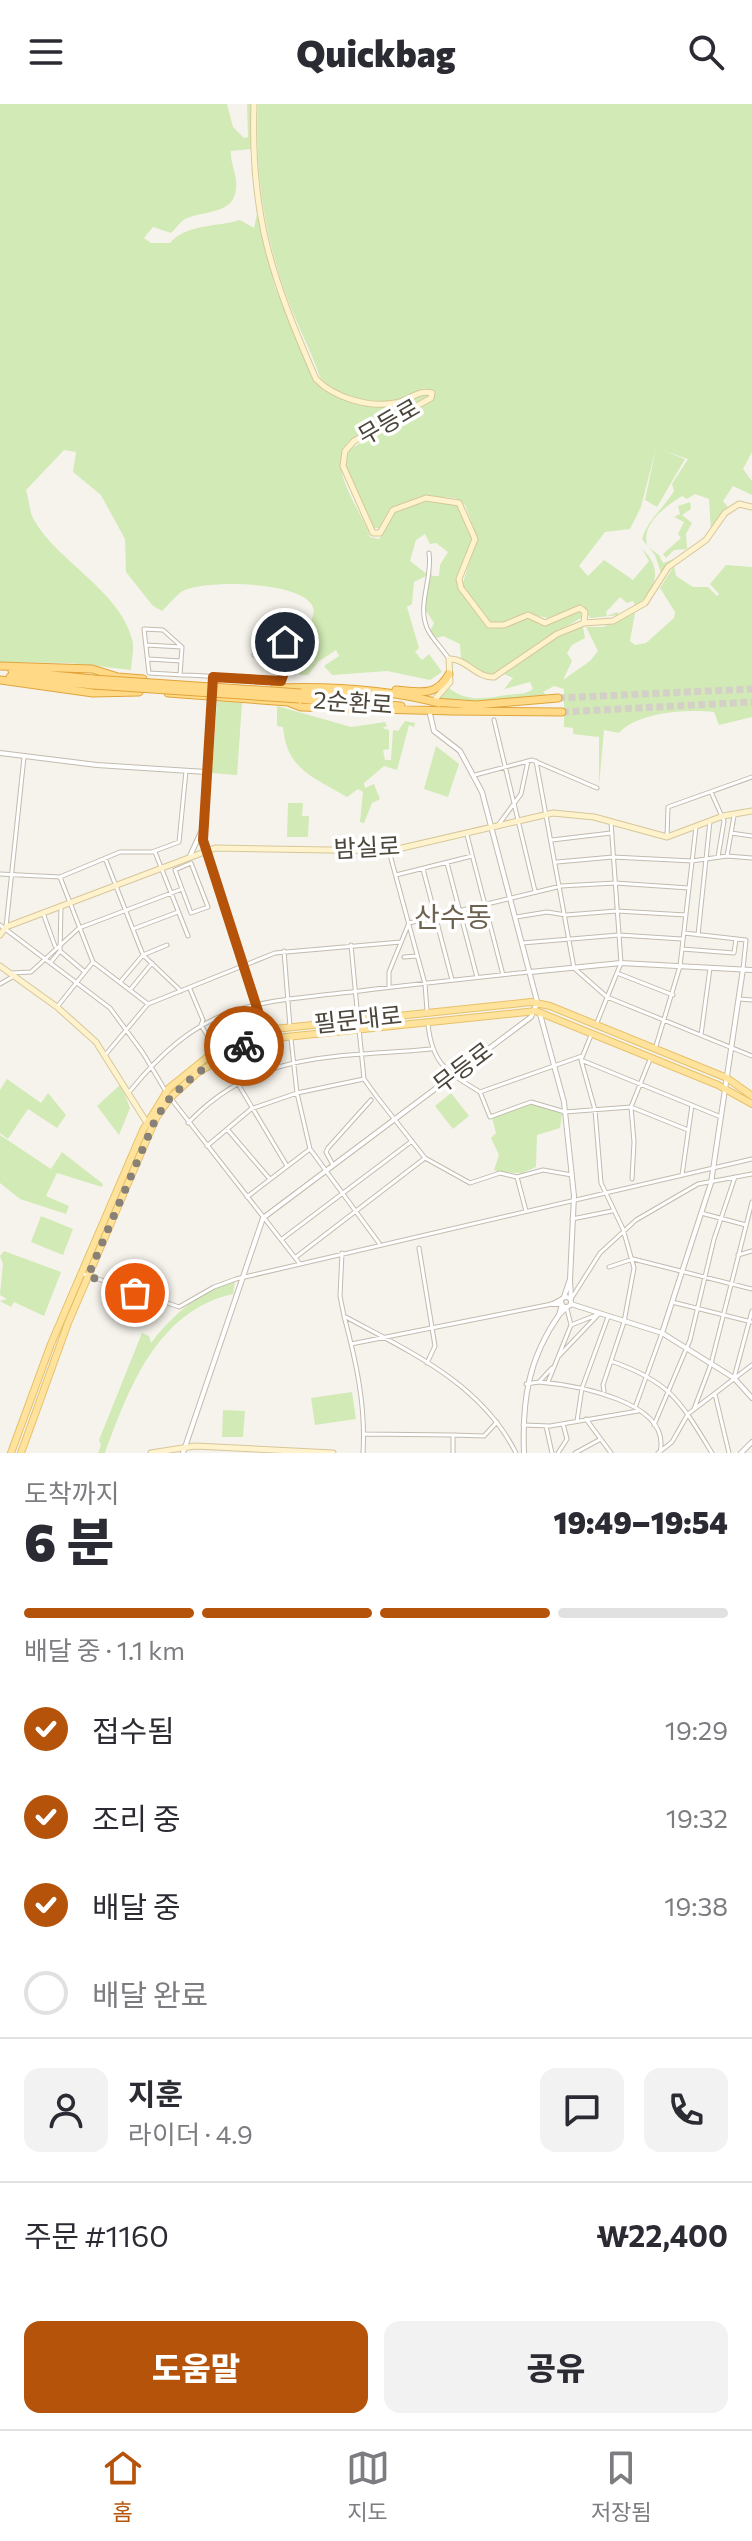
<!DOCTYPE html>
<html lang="ko">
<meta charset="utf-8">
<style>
body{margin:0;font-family:Commissioner,"Noto Sans KR",sans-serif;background:#f2f2f3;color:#2b2b33;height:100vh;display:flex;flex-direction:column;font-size:30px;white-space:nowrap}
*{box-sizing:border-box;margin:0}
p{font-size:26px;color:#7c7c81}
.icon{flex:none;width:44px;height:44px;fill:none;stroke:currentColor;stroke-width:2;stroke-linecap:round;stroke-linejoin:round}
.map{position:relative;height:1349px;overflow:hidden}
.sheet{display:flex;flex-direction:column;background:#fff;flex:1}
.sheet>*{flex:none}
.pin{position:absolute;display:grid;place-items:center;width:68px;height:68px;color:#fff;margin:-34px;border:4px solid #fff;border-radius:50%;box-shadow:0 2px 8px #0007}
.courier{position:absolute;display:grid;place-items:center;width:80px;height:80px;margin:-40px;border:6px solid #b45309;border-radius:50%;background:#fff;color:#222;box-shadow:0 2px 10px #0007}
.head em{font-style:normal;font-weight:800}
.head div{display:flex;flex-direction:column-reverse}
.head{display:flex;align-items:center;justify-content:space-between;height:136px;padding:0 24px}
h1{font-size:52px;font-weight:800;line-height:60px}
.bar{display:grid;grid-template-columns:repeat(4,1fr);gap:12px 8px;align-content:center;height:96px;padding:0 24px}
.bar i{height:10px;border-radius:6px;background:#e1e1e2}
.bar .on{background:#b45309}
.bar p{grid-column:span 4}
.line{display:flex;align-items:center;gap:20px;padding:0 24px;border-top:2px solid #e1e1e2}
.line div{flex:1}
.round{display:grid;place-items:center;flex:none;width:84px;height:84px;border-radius:16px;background:#f2f2f3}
ol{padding:0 24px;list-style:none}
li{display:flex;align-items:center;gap:24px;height:88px}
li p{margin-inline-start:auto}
li .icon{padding:8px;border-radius:50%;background:#b45309;color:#fff;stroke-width:4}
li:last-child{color:#7c7c81}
li i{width:44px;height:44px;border:4px solid #e1e1e2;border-radius:50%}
.button{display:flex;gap:16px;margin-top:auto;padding:16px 24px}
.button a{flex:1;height:92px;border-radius:16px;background:#b45309;color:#fff;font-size:32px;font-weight:800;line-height:92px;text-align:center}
.button a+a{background:#f2f2f3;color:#2b2b33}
header{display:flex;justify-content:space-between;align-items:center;height:104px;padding:0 24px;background:#fff;font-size:36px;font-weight:800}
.dock{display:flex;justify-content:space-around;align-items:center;height:112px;border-top:2px solid #e1e1e2;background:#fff;font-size:22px;color:#7c7c81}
.dock a{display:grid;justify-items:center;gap:4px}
.dock .on{color:#b45309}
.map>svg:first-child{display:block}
.green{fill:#d2eab5}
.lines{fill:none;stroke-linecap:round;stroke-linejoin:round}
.trunk-tunnel{stroke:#d4d0c8;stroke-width:7;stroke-dasharray:7 3.5;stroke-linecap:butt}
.minor-casing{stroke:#c2bbae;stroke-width:5}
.tertiary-casing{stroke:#c2bbae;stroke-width:6}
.secondary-casing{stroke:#d6c79b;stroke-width:7}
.primary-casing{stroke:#e6c16a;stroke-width:8}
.trunk-casing{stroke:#e0a43c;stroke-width:9}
.minor{stroke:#fff;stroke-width:3}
.tertiary{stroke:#fff;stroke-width:4}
.secondary{stroke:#fff3cd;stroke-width:5}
.primary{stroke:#ffe39c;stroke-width:6}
.trunk{stroke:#ffd985;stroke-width:7}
.trunk-bridge-casing{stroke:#e0a43c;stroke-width:9;stroke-linecap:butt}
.trunk-bridge{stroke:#ffd985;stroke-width:7}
.done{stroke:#878178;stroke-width:8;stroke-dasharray:0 14.4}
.route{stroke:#b45309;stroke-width:10}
.labels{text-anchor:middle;stroke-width:7;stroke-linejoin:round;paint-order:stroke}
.street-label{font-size:24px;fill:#4b4439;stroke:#fff}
.quarter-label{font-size:28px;fill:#6e6250;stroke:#fff}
</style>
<header><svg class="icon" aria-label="menu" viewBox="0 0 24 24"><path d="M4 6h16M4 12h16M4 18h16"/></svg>Quickbag<svg class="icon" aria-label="search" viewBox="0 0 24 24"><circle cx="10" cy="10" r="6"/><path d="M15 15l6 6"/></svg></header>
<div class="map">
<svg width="752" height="1349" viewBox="0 0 752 1349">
<rect width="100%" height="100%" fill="#f6f3ec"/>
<!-- green -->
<path class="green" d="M0,0H227L233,23L244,34L248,33L247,0H252L251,45L231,47C230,60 238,72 236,85C234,109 207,107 190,113C180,116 177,124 171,129L153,123L144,134L151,139H170C185,120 218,123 240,116L254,124L257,110L275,183L316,278L323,284L379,302L420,289L430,291L349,337C325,365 361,403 370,433L379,435C383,428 389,411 396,407C414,397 440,393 459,402L472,435L457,478L490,525L531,513L540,521L581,506V514L539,538L497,570H484L461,554L460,540L443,532L437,534L430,527L434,519L424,504L431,467L432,472H439L440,461L448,448L436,439L430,440L425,430L416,436L410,457L428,471L414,478L412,500L407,503L419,544L415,548L422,556L429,550L442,568L430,576L387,567L332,571L324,562L339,552L336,546L318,558L308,571H300L290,556L292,547L315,540V532L308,525C311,518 316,508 312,501C298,477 208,476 185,486C177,489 169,501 162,507L153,502L126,468L125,435L101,391L73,368L76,348L64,346L26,386C29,395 29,407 34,416C58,458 119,486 132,535C135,544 131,557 131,566L71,559L0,558Z
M258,0H752V348L743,365L752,377V391L733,382L723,397L728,403L711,427L709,395L695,390L687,395L682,392C666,402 639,421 648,443L659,451L663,459L674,455L661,469L655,451L642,435C648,415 664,404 674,387L672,380L688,355L659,345L685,355L657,403L645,396L656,344L641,403L630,425L605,428L579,462L588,472L604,456L633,476L649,457L642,445C663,463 657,487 635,502L633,497L627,499L620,493L606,508L607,512L617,508L619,511L590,514L583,501L548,514L530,510L501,520L491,519L462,482L477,433L465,401L455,394L423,392L390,404L379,424H374L346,362L349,346L434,293V288L424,284C412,288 402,296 389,298C368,301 334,290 320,273C310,244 295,217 285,188C263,125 255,66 258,0Z
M690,398L691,405L682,411L692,419L686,430L687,445L674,446L666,454L663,450L681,434L678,430L684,418L674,413L680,410L678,402Z
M726,461L752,463V613L719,621L714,608C688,605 637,608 619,629L604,626L599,682V633L573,630V624L564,623V585L554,582L543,588L547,592L485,598L438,595L449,584C468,599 485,594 507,591C518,589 523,592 533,585L530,578L504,585L513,574L504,570C527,551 554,530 583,523L585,534L572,541L567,549L572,557L563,576L590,557L598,547L586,523H603L635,509L630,537L635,541L646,539L674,514L675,508L660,484L674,462L676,472L693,483H708L717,492L719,490L710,480Z
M217,597L242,599L237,671L212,669Z
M277,602L351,623L385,618L387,622L382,624L389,626V645L383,646L385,656H391L393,626L398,627L405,617L415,619L414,623L409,621L397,666L384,662L364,679L365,684L374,680L380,695L372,699L364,719L360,718L363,688L358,685L347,693C314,673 287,667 283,623L277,622Z
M436,642L459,660L448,693L424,685Z
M288,699H303L302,712H309L308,733H287Z
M7,975L41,999L48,989L66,1011L57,1024L28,1005L8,1035L0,1029V986Z
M121,980L130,1004L119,1031L97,1002Z
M451,989L469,1012L453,1025L435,1002Z
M538,1000L562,1010L560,1024L537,1031L536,1063L522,1069L498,1068L494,1066L499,1051L491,1034L496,1029L492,1014L524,1001Z
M0,1031L51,1065L62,1048L103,1080L102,1083L57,1069L46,1092L69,1102L66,1110L20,1095L0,1079Z
M41,1112L73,1125L63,1151L31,1138Z
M4,1147L61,1168L44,1212L14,1198L11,1203L0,1197L7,1195L0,1191L3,1160L0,1152Z
M235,1176L233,1190C157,1207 129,1284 105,1349H98L101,1341L99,1336L142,1229L149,1232L151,1239C174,1209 200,1188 235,1176Z
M352,1288L356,1315L315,1321L311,1294Z
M223,1306L245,1307L243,1333H222Z"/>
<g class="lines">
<!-- trunk-tunnel -->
<path class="trunk-tunnel" d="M558,594L752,585
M562,608L752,598"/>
<!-- minor casing -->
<g class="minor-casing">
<path id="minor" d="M429,449C433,474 417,500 427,524C431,534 443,545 449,555
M146,541L182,543
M149,555L181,557
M180,571L182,543L163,526L144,525L149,569C192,572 236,572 278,578L283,575L291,549L289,541L282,539L254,551
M494,616L535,787
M536,657L574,864L607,893L752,952
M475,671L532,656L597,684
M711,688L724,717L718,753
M499,720L521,690L528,657
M731,729L752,732
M467,731L503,871
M667,733L668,703L752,673
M552,736L611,729
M389,747L425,880L427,907
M155,748L188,832
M727,752L734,712
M105,754L143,851L181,887
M557,758L613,753L692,757L727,752L752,754
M191,759L208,803L191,809L175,766Z
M447,759L477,873
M423,765L452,876
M0,770L60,773L120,748H152L179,738L186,667
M396,771L472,752
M60,773L93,858L148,900
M43,809L55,842
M516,813L547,808L566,811L617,807L686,811
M0,821L110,904L143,949L165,986
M6,823L24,653
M133,825L178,808
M684,829L746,836L743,865
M698,831L710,717
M522,839L619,831L682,835
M351,841L358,915
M682,845L734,849L736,835
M60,847L85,868
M284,847L290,923
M404,853L417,852
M51,858L60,847L61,802
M11,869L31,868L79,824L182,785
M617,869L673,891
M121,877L143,851L167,841
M0,880L14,872
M389,883V868L409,819L561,782L615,779L689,784
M190,885L203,916L201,921L216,946
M130,886L152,859
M739,895L752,896
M57,903L93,858
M428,920C432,960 447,968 480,988
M596,921L621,859L611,718
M359,925L364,975L377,993L425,1054L470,1079L500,1069L517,1073L543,1066L572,1071
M592,929L581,956L595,1006L601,1079L623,1125L634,1164L624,1218L603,1281L604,1287
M701,931L710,864
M291,935L297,989L310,1045L379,1139
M656,942L680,862L696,723
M106,950L148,900L275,849L401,838
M222,953L287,1062
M581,956L721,1013
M130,987C203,897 252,899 360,887C416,880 473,874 529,868
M480,988L490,1013L531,998L565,1008L631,1003L688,1026
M480,988L582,952
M172,996L300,1160
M188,1019C258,945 336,954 431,945
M227,1025L269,1074
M207,1042L251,1005L297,989L364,975
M333,1061L326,1048L328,1044L371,996
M682,1071L692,1001
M517,1073L526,1107
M632,1075L634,1038L631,1003L651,953
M247,1093L310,1045
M701,1109L746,1121
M572,1115L612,1107
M282,1135L412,1037
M419,1144L435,1242L427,1259
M342,1149L340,1192L344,1212C410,1248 481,1279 516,1349
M738,1151L752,1147
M296,1153L425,1054
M609,1163L633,1155L752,1185
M81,1169L179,1203L214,1183L236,1175L752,1055
M571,1195L600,1149L636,1116L698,1080L752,1070
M672,1198L752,1218
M567,1205L571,1221
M344,1212C356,1257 366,1302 363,1349
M351,1240L552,1200L563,1194
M558,1253L597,1212
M611,1257C671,1278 680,1297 712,1349
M734,1274L752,1207
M539,1278C574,1281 672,1297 660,1348
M548,1278L571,1221L599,1210
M526,1280L539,1278L552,1264
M715,1290L729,1349
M636,1301L662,1229
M694,1305L711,1260L752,1098
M586,1315L611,1349
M577,1317L582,1284L608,1213
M523,1321L550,1322L638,1307
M654,1321L690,1236L714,1135L735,1073
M546,1322L552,1349
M365,1330L453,1331
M453,1349V1331L484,1332L497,1318
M558,1349L567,1335L563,1320
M575,1349L599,1336
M658,1349L672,1338L688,1310L752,1261"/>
</g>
<!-- tertiary casing -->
<g class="tertiary-casing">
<path id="tertiary" d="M212,591L203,736L267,935
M430,610L434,627L460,647L482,688L538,901
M0,649L97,661L206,668
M190,752L201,728
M530,868L621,859L752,866
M540,910L564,998L574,1092L570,1175
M561 1198a5 5 0 1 1 10 0a5 5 0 1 1-10 0Z
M564,1193L570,1175L571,1195
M552,1200H562L559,1211L567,1203
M571,1200L662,1229L734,1274L752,1294
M662,1229L711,1079L743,865
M183,1349L263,1114L531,913L537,899
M524,1349C522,1297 528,1255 559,1211
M741,1349L752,1338"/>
</g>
<!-- secondary casing -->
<g class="secondary-casing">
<path id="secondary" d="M254,0C250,112 272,174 316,275C334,294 370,304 395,299C409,297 418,285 432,289L431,294L354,337L345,347L343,362L373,429H380L393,406L426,394L459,399L475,435L459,475L461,484L489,521H504L528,511L545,519L580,504L585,508L584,519L557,530L494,573C476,574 466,554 449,555L450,578L436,594
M584,519L613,517L645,499L668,463L706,436L725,409L739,400L752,403
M0,831L6,823L215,744L389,747L553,709L594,713L667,733L723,712L752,707
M0,862L57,903L96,938L147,1019
M151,1349L195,1342L333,1349"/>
</g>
<!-- primary casing -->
<g class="primary-casing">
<path id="primary" d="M249,931L261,915
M11,1349L51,1240L143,1026L169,984L216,946L265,926L531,898L550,902L727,974L752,992
M21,1349L68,1219L156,1014L170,994L197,969L232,948L267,935L536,907L718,981L752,1000"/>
</g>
<!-- trunk casing -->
<g class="trunk-casing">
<path id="trunk" d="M0,562L92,565L118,573L143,575
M12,567L93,575
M10,573L93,581
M0,576L93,589L139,588
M275,584C329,582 386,585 439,599
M396,586C419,588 437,593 449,570
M168,589L288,598L301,603L452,607
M301,589L378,593
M299,595L401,602
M434,598L476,601L558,594
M449,607L562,608"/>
</g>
<!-- minor -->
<use href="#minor" class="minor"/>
<!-- tertiary -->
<use href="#tertiary" class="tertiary"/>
<!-- secondary -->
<use href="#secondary" class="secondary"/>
<!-- primary -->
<use href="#primary" class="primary"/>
<!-- trunk -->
<use href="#trunk" class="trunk"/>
<!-- trunk-bridge casing -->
<g class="trunk-bridge-casing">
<path id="trunk-bridge" d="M93,575L301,589
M93,581L299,595"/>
</g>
<!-- trunk-bridge -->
<use href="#trunk-bridge" class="trunk-bridge"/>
</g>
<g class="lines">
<!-- done -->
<path class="done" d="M135,1189L88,1172L156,1014L170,994L197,969L244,942"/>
<!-- route -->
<path class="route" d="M244,942L267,935L203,736L213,573L281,577L291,549L285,538"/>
</g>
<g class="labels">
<!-- street labels -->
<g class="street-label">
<text transform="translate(389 318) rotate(-30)" y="8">무등로</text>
<text transform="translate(353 599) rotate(4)" y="8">2순환로</text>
<text transform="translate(367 744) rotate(-3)" y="8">밤실로</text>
<text transform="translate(358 916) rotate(-6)" y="8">필문대로</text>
<text transform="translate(463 964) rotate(-37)" y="8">무등로</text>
</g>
<!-- quarter labels -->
<g class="quarter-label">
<text x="453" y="823">산수동</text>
</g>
</g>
</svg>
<div class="pin" style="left:135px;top:1189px;background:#ea580c"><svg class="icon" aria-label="bag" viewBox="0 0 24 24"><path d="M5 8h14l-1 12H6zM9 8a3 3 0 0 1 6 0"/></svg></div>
<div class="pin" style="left:285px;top:538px;background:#1f2937"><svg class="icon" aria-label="home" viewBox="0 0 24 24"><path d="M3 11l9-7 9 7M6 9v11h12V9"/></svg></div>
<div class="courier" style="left:244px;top:942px"><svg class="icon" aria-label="bike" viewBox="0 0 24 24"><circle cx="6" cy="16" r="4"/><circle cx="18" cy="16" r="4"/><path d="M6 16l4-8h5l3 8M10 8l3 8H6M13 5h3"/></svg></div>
</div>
<section class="sheet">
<div class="head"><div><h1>6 분</h1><p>도착까지</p></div><em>19:49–19:54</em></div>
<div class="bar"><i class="on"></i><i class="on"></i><i class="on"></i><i></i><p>배달 중 · 1.1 km</p></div>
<ol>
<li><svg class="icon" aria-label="check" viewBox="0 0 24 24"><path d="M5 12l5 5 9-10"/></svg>접수됨<p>19:29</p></li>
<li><svg class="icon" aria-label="check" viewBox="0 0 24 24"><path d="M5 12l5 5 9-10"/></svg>조리 중<p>19:32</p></li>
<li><svg class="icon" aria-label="check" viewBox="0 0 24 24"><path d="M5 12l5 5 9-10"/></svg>배달 중<p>19:38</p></li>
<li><i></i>배달 완료</li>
</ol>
<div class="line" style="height:144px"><a class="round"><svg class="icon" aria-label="person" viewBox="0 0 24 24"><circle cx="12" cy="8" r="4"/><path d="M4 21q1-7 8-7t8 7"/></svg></a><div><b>지훈</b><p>라이더 · 4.9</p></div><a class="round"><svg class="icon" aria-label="chat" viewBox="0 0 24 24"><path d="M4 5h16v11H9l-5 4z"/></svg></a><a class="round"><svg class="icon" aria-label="phone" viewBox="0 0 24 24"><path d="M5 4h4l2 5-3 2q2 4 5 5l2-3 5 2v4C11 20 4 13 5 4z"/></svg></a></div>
<div class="line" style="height:104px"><div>주문 #1160</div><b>₩22,400</b></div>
<div class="button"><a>도움말</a><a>공유</a></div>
</section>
<nav class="dock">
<a class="on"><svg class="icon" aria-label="home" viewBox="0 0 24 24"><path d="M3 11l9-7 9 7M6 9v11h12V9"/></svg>홈</a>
<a><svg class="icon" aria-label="map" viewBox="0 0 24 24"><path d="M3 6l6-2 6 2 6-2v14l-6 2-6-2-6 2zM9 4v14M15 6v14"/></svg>지도</a>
<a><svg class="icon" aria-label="saved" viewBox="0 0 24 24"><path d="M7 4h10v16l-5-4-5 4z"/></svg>저장됨</a>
</nav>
